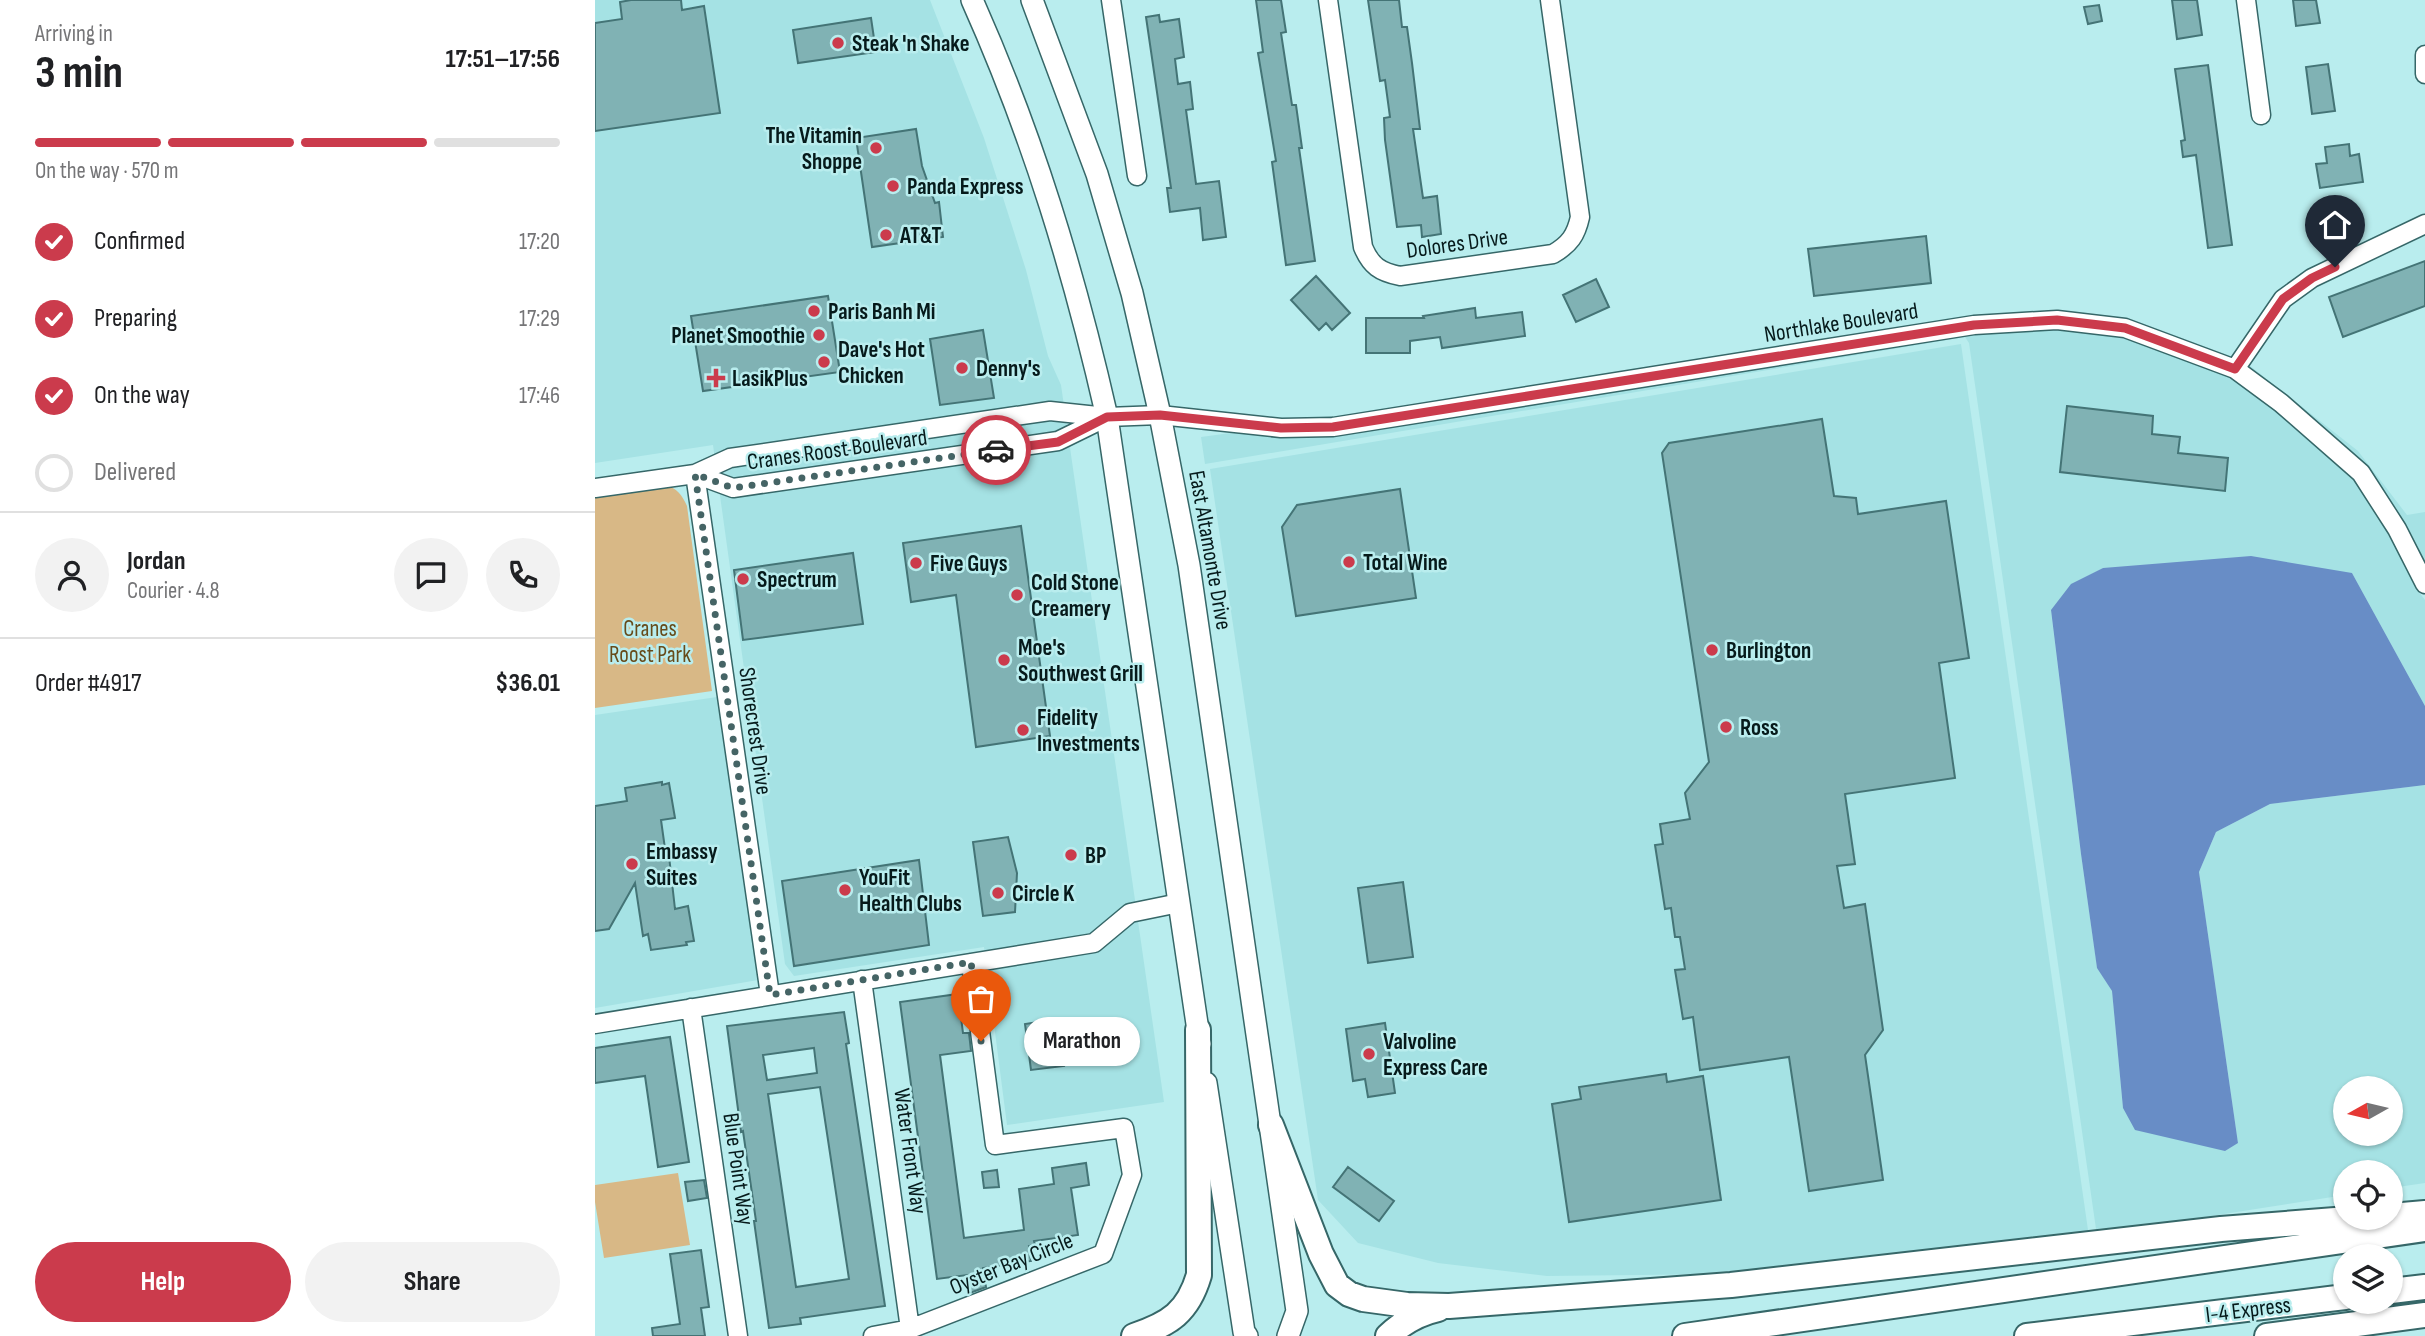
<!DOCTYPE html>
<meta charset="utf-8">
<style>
body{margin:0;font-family:"Sofia Sans Condensed",sans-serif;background:#f2f2f2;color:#202124;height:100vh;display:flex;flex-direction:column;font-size:26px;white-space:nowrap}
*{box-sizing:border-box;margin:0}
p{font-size:23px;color:#757577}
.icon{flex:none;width:38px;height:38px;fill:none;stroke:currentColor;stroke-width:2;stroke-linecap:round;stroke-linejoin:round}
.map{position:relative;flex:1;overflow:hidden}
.panel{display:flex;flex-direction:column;background:#fff;width:595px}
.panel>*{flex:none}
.needle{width:46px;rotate:262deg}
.buttons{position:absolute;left:1738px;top:1076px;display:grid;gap:14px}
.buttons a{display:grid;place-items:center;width:70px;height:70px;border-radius:50%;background:#fff;box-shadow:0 2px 5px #0004;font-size:35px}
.pin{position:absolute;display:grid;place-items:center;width:60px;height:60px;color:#fff;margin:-72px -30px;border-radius:50% 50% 50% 0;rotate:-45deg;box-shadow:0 0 7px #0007}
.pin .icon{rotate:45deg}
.courier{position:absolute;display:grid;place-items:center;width:70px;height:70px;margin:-35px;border:5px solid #cb3b4c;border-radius:50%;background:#fff;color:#222;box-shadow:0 2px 9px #0007}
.bubble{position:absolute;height:49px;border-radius:24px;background:#fff;box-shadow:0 2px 5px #0004;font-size:23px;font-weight:700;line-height:49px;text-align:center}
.summary em{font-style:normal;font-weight:700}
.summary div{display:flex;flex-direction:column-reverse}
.summary{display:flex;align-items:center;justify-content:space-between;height:119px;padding:0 35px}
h1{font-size:46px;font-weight:700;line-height:52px}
.bar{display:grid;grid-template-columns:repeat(4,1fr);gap:10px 7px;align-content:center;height:84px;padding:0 35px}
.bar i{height:9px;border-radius:5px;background:#e0e0e0}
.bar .on{background:#cb3b4c}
.bar p{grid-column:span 4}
.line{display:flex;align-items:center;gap:18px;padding:0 35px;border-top:2px solid #e0e0e0}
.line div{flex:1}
.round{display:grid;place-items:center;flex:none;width:74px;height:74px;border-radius:37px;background:#f2f2f2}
ol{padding:0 35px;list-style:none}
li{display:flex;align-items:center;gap:21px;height:77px}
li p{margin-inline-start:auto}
li .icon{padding:7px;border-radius:50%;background:#cb3b4c;color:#fff;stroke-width:4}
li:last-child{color:#757577}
li i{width:38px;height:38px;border:4px solid #e0e0e0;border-radius:50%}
.primary-button{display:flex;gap:14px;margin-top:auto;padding:14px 35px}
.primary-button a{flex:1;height:80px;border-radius:42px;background:#cb3b4c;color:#fff;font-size:28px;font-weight:700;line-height:80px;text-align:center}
.primary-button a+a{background:#f2f2f2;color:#202124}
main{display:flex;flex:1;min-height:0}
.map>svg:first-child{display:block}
.built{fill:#a5e2e4;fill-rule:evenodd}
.green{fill:#d8b886}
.water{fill:#688dc6}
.building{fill:#80b2b4;stroke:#447476;stroke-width:2;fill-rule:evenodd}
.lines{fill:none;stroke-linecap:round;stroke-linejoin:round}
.minor-casing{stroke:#366768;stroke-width:21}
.major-casing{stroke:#366768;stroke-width:24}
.highway-casing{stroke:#366768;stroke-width:28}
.minor{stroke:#fff;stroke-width:18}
.major{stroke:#fff;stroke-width:21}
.highway{stroke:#fff;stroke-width:24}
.done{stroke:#456465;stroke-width:7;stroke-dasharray:0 12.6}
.route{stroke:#cb3b4c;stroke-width:9}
.poi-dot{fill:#cb3b4c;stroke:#b9edee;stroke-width:2.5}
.labels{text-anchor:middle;stroke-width:5;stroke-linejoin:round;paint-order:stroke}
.poi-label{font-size:23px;font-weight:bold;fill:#061a1b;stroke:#b9edee;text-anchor:start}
.street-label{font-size:23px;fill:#061a1b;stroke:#b9edee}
.park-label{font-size:23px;fill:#674b1a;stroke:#b9edee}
</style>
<main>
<section class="panel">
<div class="summary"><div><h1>3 min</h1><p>Arriving in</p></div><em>17:51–17:56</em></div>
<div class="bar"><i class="on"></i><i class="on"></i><i class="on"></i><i></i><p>On the way · 570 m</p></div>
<ol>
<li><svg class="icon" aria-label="check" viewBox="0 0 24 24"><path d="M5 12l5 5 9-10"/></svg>Confirmed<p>17:20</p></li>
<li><svg class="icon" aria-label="check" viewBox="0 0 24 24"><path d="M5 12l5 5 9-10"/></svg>Preparing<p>17:29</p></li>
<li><svg class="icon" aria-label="check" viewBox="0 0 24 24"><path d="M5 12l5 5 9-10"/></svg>On the way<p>17:46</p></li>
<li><i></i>Delivered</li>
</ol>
<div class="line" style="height:126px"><a class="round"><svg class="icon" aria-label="person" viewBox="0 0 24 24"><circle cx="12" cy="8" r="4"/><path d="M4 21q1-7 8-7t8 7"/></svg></a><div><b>Jordan</b><p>Courier · 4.8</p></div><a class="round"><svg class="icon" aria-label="chat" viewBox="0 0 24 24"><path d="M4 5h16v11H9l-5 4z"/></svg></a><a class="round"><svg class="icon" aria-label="phone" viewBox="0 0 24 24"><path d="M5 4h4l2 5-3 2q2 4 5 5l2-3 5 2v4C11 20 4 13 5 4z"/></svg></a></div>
<div class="line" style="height:91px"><div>Order #4917</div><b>$36.01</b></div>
<div class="primary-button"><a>Help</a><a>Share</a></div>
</section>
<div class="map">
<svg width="1830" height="1336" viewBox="0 0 1830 1336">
<rect width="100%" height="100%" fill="#b9edee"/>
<!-- built -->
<path class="built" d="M0,0H335L389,138L431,270L453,356L466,385L569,1102L412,1125L389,947L199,976L190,964L118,445L0,463Z
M1461,328L1527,337L1635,376L1679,409L1758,478L1794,533L1821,588L1830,600V706L1757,573L1508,568L1476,585L1456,611L1486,854L1502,967L1517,991L1528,1108L1643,1143L1604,872L1621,832L1675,804L1830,785V1183L1796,1188V1172H1750V1195L1571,1223L1501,1229L1374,343L1370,337L610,464L606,437L643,432L740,435L1380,334ZM1750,1088H1796V1134H1750Z
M1366,344L1494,1237L1133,1274L952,1276L843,1263L763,1243L723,1200L615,469Z
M1654,365L1763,451L1812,515L1830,512V564L1810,525L1774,468L1692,397L1653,366Z
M122,697L163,980L0,1008V715Z"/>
<!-- green -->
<path class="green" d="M70,485C82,488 87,495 92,506L117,691L0,708V495Z
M83,1173L95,1245L9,1258L0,1202V1185Z"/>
<!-- water -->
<path class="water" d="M1656,556L1757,573L1830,706V785L1675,804L1621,832L1604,872L1643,1143L1630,1151L1540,1130L1528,1108L1517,991L1502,968L1486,854L1456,610L1476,584L1508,568Z"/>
<!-- building -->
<path class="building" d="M36,0H86L87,10L109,6L125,113L0,131V23L27,19L25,2Z
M661,0H686L691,32L686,33L697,105H701L707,148H704L720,261L691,265L677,162L681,161L663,53L668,52Z
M773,0H804L807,27H812L817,63L825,129H818L828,198L842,196L846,234L827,237L826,225L802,227L790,140L789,118L795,117L790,80L785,81Z
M1577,0H1602L1607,35L1582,39Z
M1698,0H1721L1725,23L1701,26Z
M1504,5L1507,21L1493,24L1489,7Z
M564,15L565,22L584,19L589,57L580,59L583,84L595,82L598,109L591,110L601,184L624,181L631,237L608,240L605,208L575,212L572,188H576L551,17Z
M276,18L281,52L203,63L198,30Z
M1733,64L1740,111L1717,114L1711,67Z
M1613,65L1637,245L1613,248L1601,155L1588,157L1586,141L1590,140L1580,69Z
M321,129L327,166L340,203L344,202L348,237L277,247L261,138Z
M1754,144L1755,156L1764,154L1768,182L1725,188L1721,164L1732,163L1730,147Z
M1331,236L1336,283L1219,296L1213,249Z
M1830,261V306L1748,337L1734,297Z
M721,276L755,313L737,330L731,323L724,330L696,300Z
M1001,279L1014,307L981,322L968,295Z
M233,296L245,372L108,391L96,316Z
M880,308L881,318L927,312L930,336L847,348L845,337L815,341V353H771V318H829L828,316Z
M388,330L399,398L345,405L335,339Z
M1472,406L1558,416L1557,434L1585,437L1583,453L1633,458L1630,491L1465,472Z
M1227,419L1239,496L1261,498L1263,514L1351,501L1374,658L1344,663L1360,778L1250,794L1260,864L1242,866L1249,908L1270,904L1288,1030L1270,1055L1288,1180L1214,1191L1194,1057L1105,1070L1098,1017L1088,1019L1080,970L1090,969L1085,937H1080L1076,908L1070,909L1060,845L1068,844L1065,824L1095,819L1090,793L1114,762L1067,453L1074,443Z
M805,489L821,598L701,616L687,527L702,505Z
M426,526L455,736L381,747L361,595L316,602L308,543Z
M258,553L268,624L148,640L139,570Z
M67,782V785L74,783L80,818L66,820L71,856H74L80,909L93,906L99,941L91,942L92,945L56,950L53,934L48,936L40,883L14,929L0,931V806L32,801L30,788Z
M413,837L422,873L420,912L388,916L378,842Z
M324,860L334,945L199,966L187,881Z
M808,882L818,957L773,963L763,888Z
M363,994L368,1033H374L376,1051L345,1055L369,1238L429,1230L424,1189L459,1184L457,1168L491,1163L494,1185L476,1188L483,1235L439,1241L440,1245L434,1246L436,1261L388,1268L391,1287L375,1293L372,1275L342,1279L305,1002Z
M249,1012L254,1043L251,1044L290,1306L205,1318L206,1324L174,1328L159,1221H161L148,1131L146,1132L132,1026ZM219,1048L222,1073L172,1080L168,1055ZM225,1087L254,1279L201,1287L173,1094Z
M463,1019L469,1066L436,1070L430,1024Z
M790,1023L800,1093L773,1097L770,1079L758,1081L751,1029Z
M75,1037L94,1162L63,1167L50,1076L0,1083V1048Z
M1071,1074L1072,1082L1108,1076L1126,1200L974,1222L957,1104L986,1099L984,1087Z
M753,1167L799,1201L784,1221L738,1187Z
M402,1170L404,1187L389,1188L387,1172Z
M109,1180L112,1198L93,1201L90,1182Z
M106,1250L114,1307L106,1308L110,1336H58L57,1328L85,1324L75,1254Z"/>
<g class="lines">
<!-- minor casing -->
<g class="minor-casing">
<path id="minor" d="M516,0L542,176
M733,0L768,247C776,266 785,272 805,276L958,254C975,244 981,235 985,217L955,0
M1651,0L1666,115
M1830,55V74
M1640,369L1688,299L1717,278L1830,224
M100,474L175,995
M100,474L138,488L463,441L512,417
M0,488L100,474L135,458L455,411L512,417L565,415L686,428L738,427L1379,325L1462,320L1530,328L1640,369L1686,403L1766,473L1802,529L1830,584
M267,980L315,1329
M96,1008L143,1336
M0,1024L499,943L535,913L584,903
M278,1336L315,1329L508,1254L537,1175L529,1128L400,1145L376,963"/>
</g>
<!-- major casing -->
<g class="major-casing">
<path id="major" d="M377,0C438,136 479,272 512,417L605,1044
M437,0L502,174L537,293L565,415L594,565L702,1311L693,1336
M611,1083L649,1332L652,1336"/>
</g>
<!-- highway casing -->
<g class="highway-casing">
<path id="highway" d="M676,1125L726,1254L742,1285L754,1294L768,1299L812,1305L854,1306L1136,1285L1626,1229L1766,1218
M1796,1216L1830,1213
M1796,1291L1830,1287
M539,1336C575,1324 593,1312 604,1275L603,1030
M793,1336C807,1323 825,1313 843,1309
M1090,1336L1830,1229
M1432,1336L1750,1297
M1672,1336L1830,1315"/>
</g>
<!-- minor -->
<use href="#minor" class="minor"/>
<!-- major -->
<use href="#major" class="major"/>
<!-- highway -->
<use href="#highway" class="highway"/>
</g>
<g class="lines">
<!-- done -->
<path class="done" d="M386,1041L376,962L175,995L100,474L138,488L401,450"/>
<!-- route -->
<path class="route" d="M401,450L463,442L512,417L565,415L686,428L738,427L1379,325L1462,320L1530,328L1640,369L1688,299L1717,278L1740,267"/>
</g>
<!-- markers -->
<g class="poi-dot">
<circle cx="243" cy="43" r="7"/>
<circle cx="281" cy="148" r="7"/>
<circle cx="298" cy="186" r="7"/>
<circle cx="291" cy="235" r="7"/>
<circle cx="219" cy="311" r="7"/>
<circle cx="224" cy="335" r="7"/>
<circle cx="229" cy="362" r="7"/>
<circle cx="367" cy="368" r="7"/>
<path d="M117.5 367.5h7v7h7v7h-7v7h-7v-7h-7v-7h7z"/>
<circle cx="754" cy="562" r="7"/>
<circle cx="321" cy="563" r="7"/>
<circle cx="148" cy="579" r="7"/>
<circle cx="422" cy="595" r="7"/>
<circle cx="1117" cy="650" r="7"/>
<circle cx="409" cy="660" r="7"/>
<circle cx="1131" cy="727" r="7"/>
<circle cx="428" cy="730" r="7"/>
<circle cx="476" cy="855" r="7"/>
<circle cx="37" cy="864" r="7"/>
<circle cx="250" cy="890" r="7"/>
<circle cx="403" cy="893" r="7"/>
<circle cx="774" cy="1054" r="7"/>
</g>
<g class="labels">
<!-- poi labels -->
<g class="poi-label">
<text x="257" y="51">Steak 'n Shake</text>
<text x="267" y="143" text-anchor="end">The Vitamin<tspan x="267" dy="26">Shoppe</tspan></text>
<text x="312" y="194">Panda Express</text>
<text x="305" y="243">AT&amp;T</text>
<text x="233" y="319">Paris Banh Mi</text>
<text x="210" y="343" text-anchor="end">Planet Smoothie</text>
<text x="243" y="357">Dave's Hot<tspan x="243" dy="26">Chicken</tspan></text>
<text x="381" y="376">Denny's</text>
<text x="137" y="386">LasikPlus</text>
<text x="768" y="570">Total Wine</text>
<text x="335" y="571">Five Guys</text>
<text x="162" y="587">Spectrum</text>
<text x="436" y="590">Cold Stone<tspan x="436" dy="26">Creamery</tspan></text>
<text x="423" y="655">Moe's<tspan x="423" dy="26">Southwest Grill</tspan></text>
<text x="1131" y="658">Burlington</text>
<text x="442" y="725">Fidelity<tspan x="442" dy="26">Investments</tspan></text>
<text x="1145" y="735">Ross</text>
<text x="51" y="859">Embassy<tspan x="51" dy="26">Suites</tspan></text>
<text x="490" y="863">BP</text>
<text x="264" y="885">YouFit<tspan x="264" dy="26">Health Clubs</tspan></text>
<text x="417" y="901">Circle K</text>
<text x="788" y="1049">Valvoline<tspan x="788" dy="26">Express Care</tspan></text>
</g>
<!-- street labels -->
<g class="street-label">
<text transform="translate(862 243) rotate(-8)" y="8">Dolores Drive</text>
<text transform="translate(1246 322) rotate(-9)" y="8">Northlake Boulevard</text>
<text transform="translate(242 449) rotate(-8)" y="8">Cranes Roost Boulevard</text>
<text transform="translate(616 550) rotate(80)" y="8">East Altamonte Drive</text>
<text transform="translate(161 731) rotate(82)" y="8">Shorecrest Drive</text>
<text transform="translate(316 1151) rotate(82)" y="8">Water Front Way</text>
<text transform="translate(144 1169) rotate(82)" y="8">Blue Point Way</text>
<text transform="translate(416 1263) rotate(-22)" y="8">Oyster Bay Circle</text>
<text transform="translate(1653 1309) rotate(-7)" y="8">I-4 Express</text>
</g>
<!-- park labels -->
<g class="park-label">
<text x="55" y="636">Cranes<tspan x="55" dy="26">Roost Park</tspan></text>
</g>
</g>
</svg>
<div class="buttons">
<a><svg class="needle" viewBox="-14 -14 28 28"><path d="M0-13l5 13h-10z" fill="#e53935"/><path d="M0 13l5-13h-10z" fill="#757577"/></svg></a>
<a><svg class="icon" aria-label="locate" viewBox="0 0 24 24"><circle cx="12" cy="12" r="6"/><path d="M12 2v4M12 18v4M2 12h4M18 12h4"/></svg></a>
<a><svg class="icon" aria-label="layers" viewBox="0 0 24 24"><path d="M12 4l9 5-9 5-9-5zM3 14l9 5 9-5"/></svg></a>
</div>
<div class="pin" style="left:386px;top:1041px;background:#ea580c"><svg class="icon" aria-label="bag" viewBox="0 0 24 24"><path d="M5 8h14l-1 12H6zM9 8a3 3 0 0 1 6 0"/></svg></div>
<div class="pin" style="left:1740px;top:267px;background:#1f2937"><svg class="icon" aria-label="home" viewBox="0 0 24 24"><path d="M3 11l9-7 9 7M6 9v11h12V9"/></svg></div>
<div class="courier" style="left:401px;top:450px"><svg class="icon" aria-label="car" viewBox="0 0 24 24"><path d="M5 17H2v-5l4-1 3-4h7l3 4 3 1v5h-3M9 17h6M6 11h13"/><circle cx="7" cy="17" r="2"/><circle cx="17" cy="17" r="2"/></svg></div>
<div class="bubble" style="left:429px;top:1017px;width:116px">Marathon</div>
</div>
</main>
